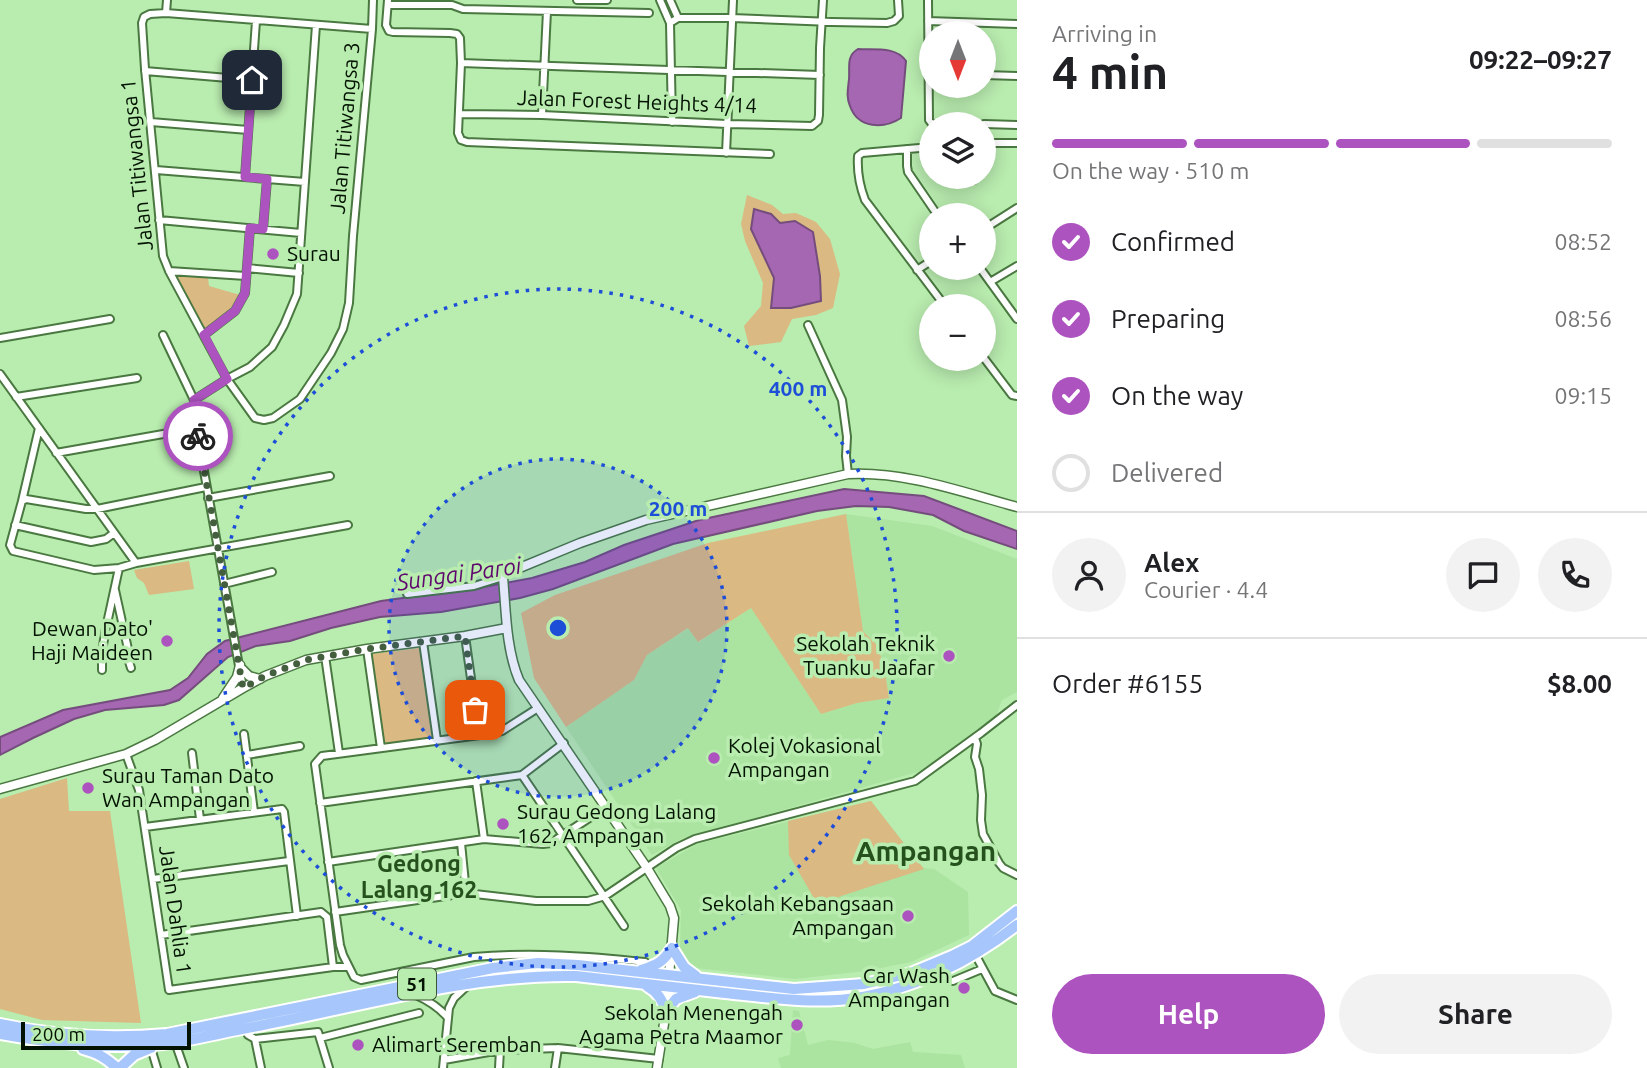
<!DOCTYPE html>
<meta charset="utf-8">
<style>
body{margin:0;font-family:Ubuntu,sans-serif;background:#f2f2f2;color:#202124;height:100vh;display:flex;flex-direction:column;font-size:26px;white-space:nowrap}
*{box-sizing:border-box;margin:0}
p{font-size:23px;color:#757577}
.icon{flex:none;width:38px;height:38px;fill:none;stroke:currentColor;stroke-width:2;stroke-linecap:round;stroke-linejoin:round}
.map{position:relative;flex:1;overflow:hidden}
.sheet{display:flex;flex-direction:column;background:#fff;width:630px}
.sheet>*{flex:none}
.needle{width:46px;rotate:180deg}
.tools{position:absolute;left:919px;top:21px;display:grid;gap:14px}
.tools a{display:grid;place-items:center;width:77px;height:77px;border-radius:50%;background:#fff;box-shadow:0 4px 18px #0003;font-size:35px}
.scale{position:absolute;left:21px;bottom:18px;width:170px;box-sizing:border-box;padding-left:7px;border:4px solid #031301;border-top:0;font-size:19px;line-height:24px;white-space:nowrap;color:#031301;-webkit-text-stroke:5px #b9ecaf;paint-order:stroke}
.pin{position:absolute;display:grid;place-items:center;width:60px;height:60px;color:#fff;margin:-30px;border-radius:14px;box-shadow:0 4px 10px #0006}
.courier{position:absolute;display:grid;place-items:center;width:70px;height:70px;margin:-35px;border:5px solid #ad53bf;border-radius:50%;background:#fff;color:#222;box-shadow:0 2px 9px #0007}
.head em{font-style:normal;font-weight:700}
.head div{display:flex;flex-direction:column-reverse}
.head{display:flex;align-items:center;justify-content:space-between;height:119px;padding:0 35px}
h1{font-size:46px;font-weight:700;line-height:52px}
.bar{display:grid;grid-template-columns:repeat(4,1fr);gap:10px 7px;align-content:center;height:84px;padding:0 35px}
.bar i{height:9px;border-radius:5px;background:#e0e0e0}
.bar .active{background:#ad53bf}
.bar p{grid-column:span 4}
.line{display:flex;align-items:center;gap:18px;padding:0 35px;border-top:2px solid #e0e0e0}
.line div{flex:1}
.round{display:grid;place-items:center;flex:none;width:74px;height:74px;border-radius:37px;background:#f2f2f2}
ol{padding:0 35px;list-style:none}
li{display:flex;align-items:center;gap:21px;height:77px}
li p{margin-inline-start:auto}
li .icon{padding:7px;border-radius:50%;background:#ad53bf;color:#fff;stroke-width:4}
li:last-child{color:#757577}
li i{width:38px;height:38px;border:4px solid #e0e0e0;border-radius:50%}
.primary-button{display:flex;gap:14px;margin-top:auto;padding:14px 35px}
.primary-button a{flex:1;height:80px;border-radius:42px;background:#ad53bf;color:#fff;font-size:28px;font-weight:700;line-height:80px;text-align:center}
.primary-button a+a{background:#f2f2f2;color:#202124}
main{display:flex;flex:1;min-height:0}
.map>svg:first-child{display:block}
.built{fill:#abe3a0}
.green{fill:#dab982}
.water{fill:#a566b2;stroke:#744d7d;stroke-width:2}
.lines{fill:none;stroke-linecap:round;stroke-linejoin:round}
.minor-casing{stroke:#4a7841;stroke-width:10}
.tertiary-casing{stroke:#4a7841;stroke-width:11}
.trunk-casing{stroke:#fff;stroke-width:14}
.minor{stroke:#fff;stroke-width:6}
.tertiary{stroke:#fff;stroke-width:8}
.trunk{stroke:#a7c7fc;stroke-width:10}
.done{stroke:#435f3e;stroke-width:7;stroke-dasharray:0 12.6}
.route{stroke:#ad53bf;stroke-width:9}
.ring{fill:none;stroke:#1d4ed8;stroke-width:3.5;stroke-dasharray:3.5 7}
.poi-dot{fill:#ad53bf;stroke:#b9ecaf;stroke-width:2.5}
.labels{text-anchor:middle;stroke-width:7;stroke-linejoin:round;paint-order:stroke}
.shield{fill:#b9ecaf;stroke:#3a5435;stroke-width:2}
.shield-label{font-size:19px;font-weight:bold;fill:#031301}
.street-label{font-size:21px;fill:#031301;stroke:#b9ecaf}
.poi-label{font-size:21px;fill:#031301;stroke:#b9ecaf;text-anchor:start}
.water-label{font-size:23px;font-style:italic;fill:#5f096e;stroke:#b9ecaf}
.neighbourhood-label{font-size:23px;font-weight:bold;fill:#25521c;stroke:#b9ecaf}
.district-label{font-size:28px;font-weight:bold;fill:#25521c;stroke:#b9ecaf}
.centre{fill:#1d4ed8;stroke:#b9ecaf;stroke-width:3.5}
.ring-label{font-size:21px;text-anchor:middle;font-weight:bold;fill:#1d4ed8;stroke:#b9ecaf;stroke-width:7;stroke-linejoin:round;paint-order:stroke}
</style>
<main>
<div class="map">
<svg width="1017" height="1068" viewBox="0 0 1017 1068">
<rect width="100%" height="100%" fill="#b9ecaf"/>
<!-- built -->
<path class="built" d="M846,514L932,526L1017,559V692L1002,700L996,716L921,771L683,838L652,855L566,727L634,680L647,655L689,628L699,642L751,608L821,714L857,703L889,698L884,666L877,645L863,631Z
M871,801L923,868L934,869L968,892L969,935L911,962L865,971L795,979L695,968L686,962L680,951L681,910L656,868L697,844Z
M793,1010L799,1011L808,1045L828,1040L855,1043L873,1049L910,1042L913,1052L961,1055L965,1068H781L778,1058L790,1055Z"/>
<!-- green -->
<path class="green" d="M747,195L772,205L783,214L796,213L816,222L830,239L840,274L833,308L816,315L792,319L781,342L749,346L744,326L761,306L763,283L745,241L741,224Z
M175,276L208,277L209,286L240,295L228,312L205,331Z
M846,514L863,631L877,645L884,666L889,698L857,703L821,714L751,608L698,642L688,628L647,655L634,680L566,727L534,678L521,613L555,595L708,543Z
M189,561L194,589L149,595L144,583L137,578L134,570Z
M419,648L432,737L385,744L372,654Z
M67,778L69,811H110L141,1023L42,1020L0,1009V799Z
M871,801L924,869L841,896L819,907L789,855L788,821Z"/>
<!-- water -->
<path class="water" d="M858,49C874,50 896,46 906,61L901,118C884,129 858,129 850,106C846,97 848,89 849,79C850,67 846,56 858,49Z
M754,209L771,214L780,223L795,221L813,232L820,276L821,301L791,308H771L774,278L751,229Z
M844,489L924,496L1017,531V549L964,531L933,515L889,507L856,506L817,511L673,544L553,589L520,598L441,612L380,617L331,628L290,641L256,646L228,657L179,700L164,705L105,710L74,719L33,738L0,755V737L63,710L170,690L188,678L207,654L225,641L381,601L489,586L532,578L585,562L624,545L699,520Z"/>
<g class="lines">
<!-- minor casing -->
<g class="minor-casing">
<path id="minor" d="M388,0L386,25L389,31L393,32L450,33L457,34L460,38L461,63L458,133L461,140L467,142L770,154
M577,0H607
M660,0L670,23L672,122
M670,0L678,18
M928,0L929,120L932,124
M388,5H452L463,9L649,13
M166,13L167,0
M928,21L1017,24
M670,23L678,18H732L832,22L887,23L894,21L899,16L898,0
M372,29L166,13L150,14L144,17L142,23L145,69L163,256L169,271L227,379L255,418L264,420L273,418L300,399L331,353L343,329L349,303L353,236L372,29L373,0
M461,63L820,75
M145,71L252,80
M984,75L1017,76
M459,114L542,115L727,124L812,126L818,121L819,115L820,48L823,0
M542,115L547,11
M151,122L248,130
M984,124L1017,125
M984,143H1017
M931,147L862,153L858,156C857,171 860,187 865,200L945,306
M907,149V166L908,172L934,210
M726,153L733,0
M156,170L305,182
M245,177L256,21
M974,177V180
M159,220L301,233
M263,229L267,179
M984,229L1017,208
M247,268L299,273
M980,268L1017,319
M917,270L931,261
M169,271L246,276
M990,282L1017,266
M808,325L842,400L847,437L846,456L848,474
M163,335L194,400L202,460L243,688
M204,335L235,311L245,293L250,228
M0,338L110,319
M984,358L1012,395L1017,396
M0,374L136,563
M16,397L137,378
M194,400L227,379L250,367L272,347L284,325L297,294L316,25
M56,453L197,428
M206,487L97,509H86L26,499L22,501L10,545L13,551L94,570L119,568L136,563L348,525
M208,498L330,476
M22,501L39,428
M15,525L91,542L106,539L114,533
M224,584L272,572
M115,590L128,649L126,652L114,655L102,651L106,628L119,568
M407,594L474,586L503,577
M465,636L479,735
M423,642L437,740
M367,649L381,748
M126,652L131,668
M325,656L339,753
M102,670V651
M538,708L502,731L495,733L322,756L315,764L340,945L343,955L354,977L361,980L474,957C532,952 588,956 645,962
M244,734L254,812
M975,738L977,744L975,757L979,769L982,795L981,820L983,834L999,863L1003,868L1017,875
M192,753L200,819
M126,754L139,790L169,990L333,967H348
M247,755L300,746
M522,775L624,926
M476,781L484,839
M320,803L522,775L564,743
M145,827L282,809L284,812L297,916
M461,843L466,893
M328,862L484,839L543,844L551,843L606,807
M153,879L289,861
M335,912L466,893L536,901H588L605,896L676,848L695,839L915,781L981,733L1017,705
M161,935L321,912L327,917L333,967
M975,954L995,991L1017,1000
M953,981L982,969
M416,995C429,1001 439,1007 448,1018
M245,1029L248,1035L255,1039L318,1032L329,1068
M320,1038L419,1013
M255,1039L261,1068
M175,1042L184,1068
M151,1048L157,1068
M444,1060L500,1050L558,1048L659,1059
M443,1068L449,1008L454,998L468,985
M499,1068L500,1050
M555,1068L558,1048"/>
</g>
<!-- tertiary casing -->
<g class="tertiary-casing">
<path id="tertiary" d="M240,667L249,676L260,679
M223,698L237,677L240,665
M0,789L126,754L155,740L243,688L265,676L306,660L367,649L465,636L507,628
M657,1068L666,1011L674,918L670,906L647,868L519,680C506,649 506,611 503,577L505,574L580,543L646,520L848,474C905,471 962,492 1017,507"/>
</g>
<!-- trunk casing -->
<g class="trunk-casing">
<path id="trunk" d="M641,970C657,965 663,962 672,948L684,967L696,976
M647,986C658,992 662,1000 666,1011
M666,1011L676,999L695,992
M0,1024C55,1036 111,1039 167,1034L493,968L538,963L578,965L794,989L864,984L911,973L954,955L972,946L1017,911
M0,1034C54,1044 109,1049 163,1044C190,1041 216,1034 242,1029C352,1009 463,974 576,976C626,982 675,987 725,993C771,998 817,1005 863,997C920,986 972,960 1017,925
M83,1049C98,1053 106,1058 117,1068
M120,1068L134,1055L151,1048"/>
</g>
<!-- minor -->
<use href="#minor" class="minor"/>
<!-- tertiary -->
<use href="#tertiary" class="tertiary"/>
<!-- trunk -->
<use href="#trunk" class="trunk"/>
</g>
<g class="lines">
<!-- done -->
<path class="done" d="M198,436L243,688L265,676L306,660L367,649L465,636L475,710"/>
<!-- route -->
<path class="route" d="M198,436L194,400L227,379L204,335L235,311L245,293L250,228L263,229L267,179L245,177L252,80"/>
</g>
<!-- distance rings -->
<circle cx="558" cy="628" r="169" fill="#1d4ed8" fill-opacity=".12"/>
<g class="ring">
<circle cx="558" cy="628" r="169"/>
<circle cx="558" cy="628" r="339"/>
</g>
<!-- markers -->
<g class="poi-dot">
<circle cx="273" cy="254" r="7"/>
<circle cx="167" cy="641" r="7"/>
<circle cx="949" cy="656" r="7"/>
<circle cx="714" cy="758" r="7"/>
<circle cx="88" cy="788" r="7"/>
<circle cx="503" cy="824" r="7"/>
<circle cx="908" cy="916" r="7"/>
<circle cx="964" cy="988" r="7"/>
<circle cx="797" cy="1025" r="7"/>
<circle cx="358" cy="1045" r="7"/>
</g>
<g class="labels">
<!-- shield labels -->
<rect class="shield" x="398" y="968.5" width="38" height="31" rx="5"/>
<g class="shield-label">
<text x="417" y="991">51</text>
</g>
<!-- street labels -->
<g class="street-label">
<text transform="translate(637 102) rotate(2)" y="7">Jalan Forest Heights 4/14</text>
<text transform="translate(345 128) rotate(-85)" y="7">Jalan Titiwangsa 3</text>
<text transform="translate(137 165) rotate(-96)" y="7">Jalan Titiwangsa 1</text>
<text transform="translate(175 910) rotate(82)" y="7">Jalan Dahlia 1</text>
</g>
<!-- poi labels -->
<g class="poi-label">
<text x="287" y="261">Surau</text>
<text x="153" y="636" text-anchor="end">Dewan Dato'<tspan x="153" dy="24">Haji Maideen</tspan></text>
<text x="935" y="651" text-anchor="end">Sekolah Teknik<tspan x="935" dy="24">Tuanku Jaafar</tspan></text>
<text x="728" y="753">Kolej Vokasional<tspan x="728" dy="24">Ampangan</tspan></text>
<text x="102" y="783">Surau Taman Dato<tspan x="102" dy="24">Wan Ampangan</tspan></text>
<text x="517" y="819">Surau Gedong Lalang<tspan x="517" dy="24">162, Ampangan</tspan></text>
<text x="894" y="911" text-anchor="end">Sekolah Kebangsaan<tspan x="894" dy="24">Ampangan</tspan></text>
<text x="950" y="983" text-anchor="end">Car Wash<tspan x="950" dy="24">Ampangan</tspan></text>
<text x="783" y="1020" text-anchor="end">Sekolah Menengah<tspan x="783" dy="24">Agama Petra Maamor</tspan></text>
<text x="372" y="1052">Alimart Seremban</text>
</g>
<!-- water labels -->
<g class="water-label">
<text transform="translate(459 574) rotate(-8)" y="8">Sungai Paroi</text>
</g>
<!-- neighbourhood labels -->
<g class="neighbourhood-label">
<text x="419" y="872">Gedong<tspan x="419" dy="26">Lalang 162</tspan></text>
</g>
<!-- district labels -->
<g class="district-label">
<text x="926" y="861">Ampangan</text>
</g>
</g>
<circle cx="558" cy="628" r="10" class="centre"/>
<g class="ring-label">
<text x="798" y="396">400 m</text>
<text x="678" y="516">200 m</text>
</g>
</svg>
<div class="tools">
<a><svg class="needle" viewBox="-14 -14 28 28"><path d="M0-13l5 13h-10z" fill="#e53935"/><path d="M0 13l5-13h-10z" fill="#757577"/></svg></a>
<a><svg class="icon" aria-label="layers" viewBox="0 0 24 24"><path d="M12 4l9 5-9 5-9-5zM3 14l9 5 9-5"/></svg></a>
<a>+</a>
<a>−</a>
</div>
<div class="scale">200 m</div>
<div class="pin" style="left:475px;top:710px;background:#ea580c"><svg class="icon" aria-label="bag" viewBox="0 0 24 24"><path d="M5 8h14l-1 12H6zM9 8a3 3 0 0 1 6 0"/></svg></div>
<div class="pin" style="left:252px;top:80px;background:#1f2937"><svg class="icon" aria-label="home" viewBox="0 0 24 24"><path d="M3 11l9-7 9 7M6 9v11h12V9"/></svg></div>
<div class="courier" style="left:198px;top:436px"><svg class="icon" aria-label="bike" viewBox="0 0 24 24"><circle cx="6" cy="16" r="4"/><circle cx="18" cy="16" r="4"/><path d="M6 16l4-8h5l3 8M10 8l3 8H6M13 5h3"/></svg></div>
</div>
<section class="sheet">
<div class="head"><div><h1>4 min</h1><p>Arriving in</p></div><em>09:22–09:27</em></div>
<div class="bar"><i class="active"></i><i class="active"></i><i class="active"></i><i></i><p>On the way · 510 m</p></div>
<ol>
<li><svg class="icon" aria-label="check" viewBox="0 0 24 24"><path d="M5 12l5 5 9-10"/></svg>Confirmed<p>08:52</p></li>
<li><svg class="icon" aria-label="check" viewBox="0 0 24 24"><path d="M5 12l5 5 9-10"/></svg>Preparing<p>08:56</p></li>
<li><svg class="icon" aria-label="check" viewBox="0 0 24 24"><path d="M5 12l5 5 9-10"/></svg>On the way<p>09:15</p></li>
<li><i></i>Delivered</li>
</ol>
<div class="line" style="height:126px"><a class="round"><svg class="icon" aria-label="person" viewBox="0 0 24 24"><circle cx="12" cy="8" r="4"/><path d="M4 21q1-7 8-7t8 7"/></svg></a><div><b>Alex</b><p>Courier · 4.4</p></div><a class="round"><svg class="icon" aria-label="chat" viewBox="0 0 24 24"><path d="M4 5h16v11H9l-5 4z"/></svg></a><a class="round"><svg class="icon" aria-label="phone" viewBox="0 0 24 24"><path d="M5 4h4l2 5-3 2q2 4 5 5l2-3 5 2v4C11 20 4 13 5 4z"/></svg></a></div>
<div class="line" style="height:91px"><div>Order #6155</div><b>$8.00</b></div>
<div class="primary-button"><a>Help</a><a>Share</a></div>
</section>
</main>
